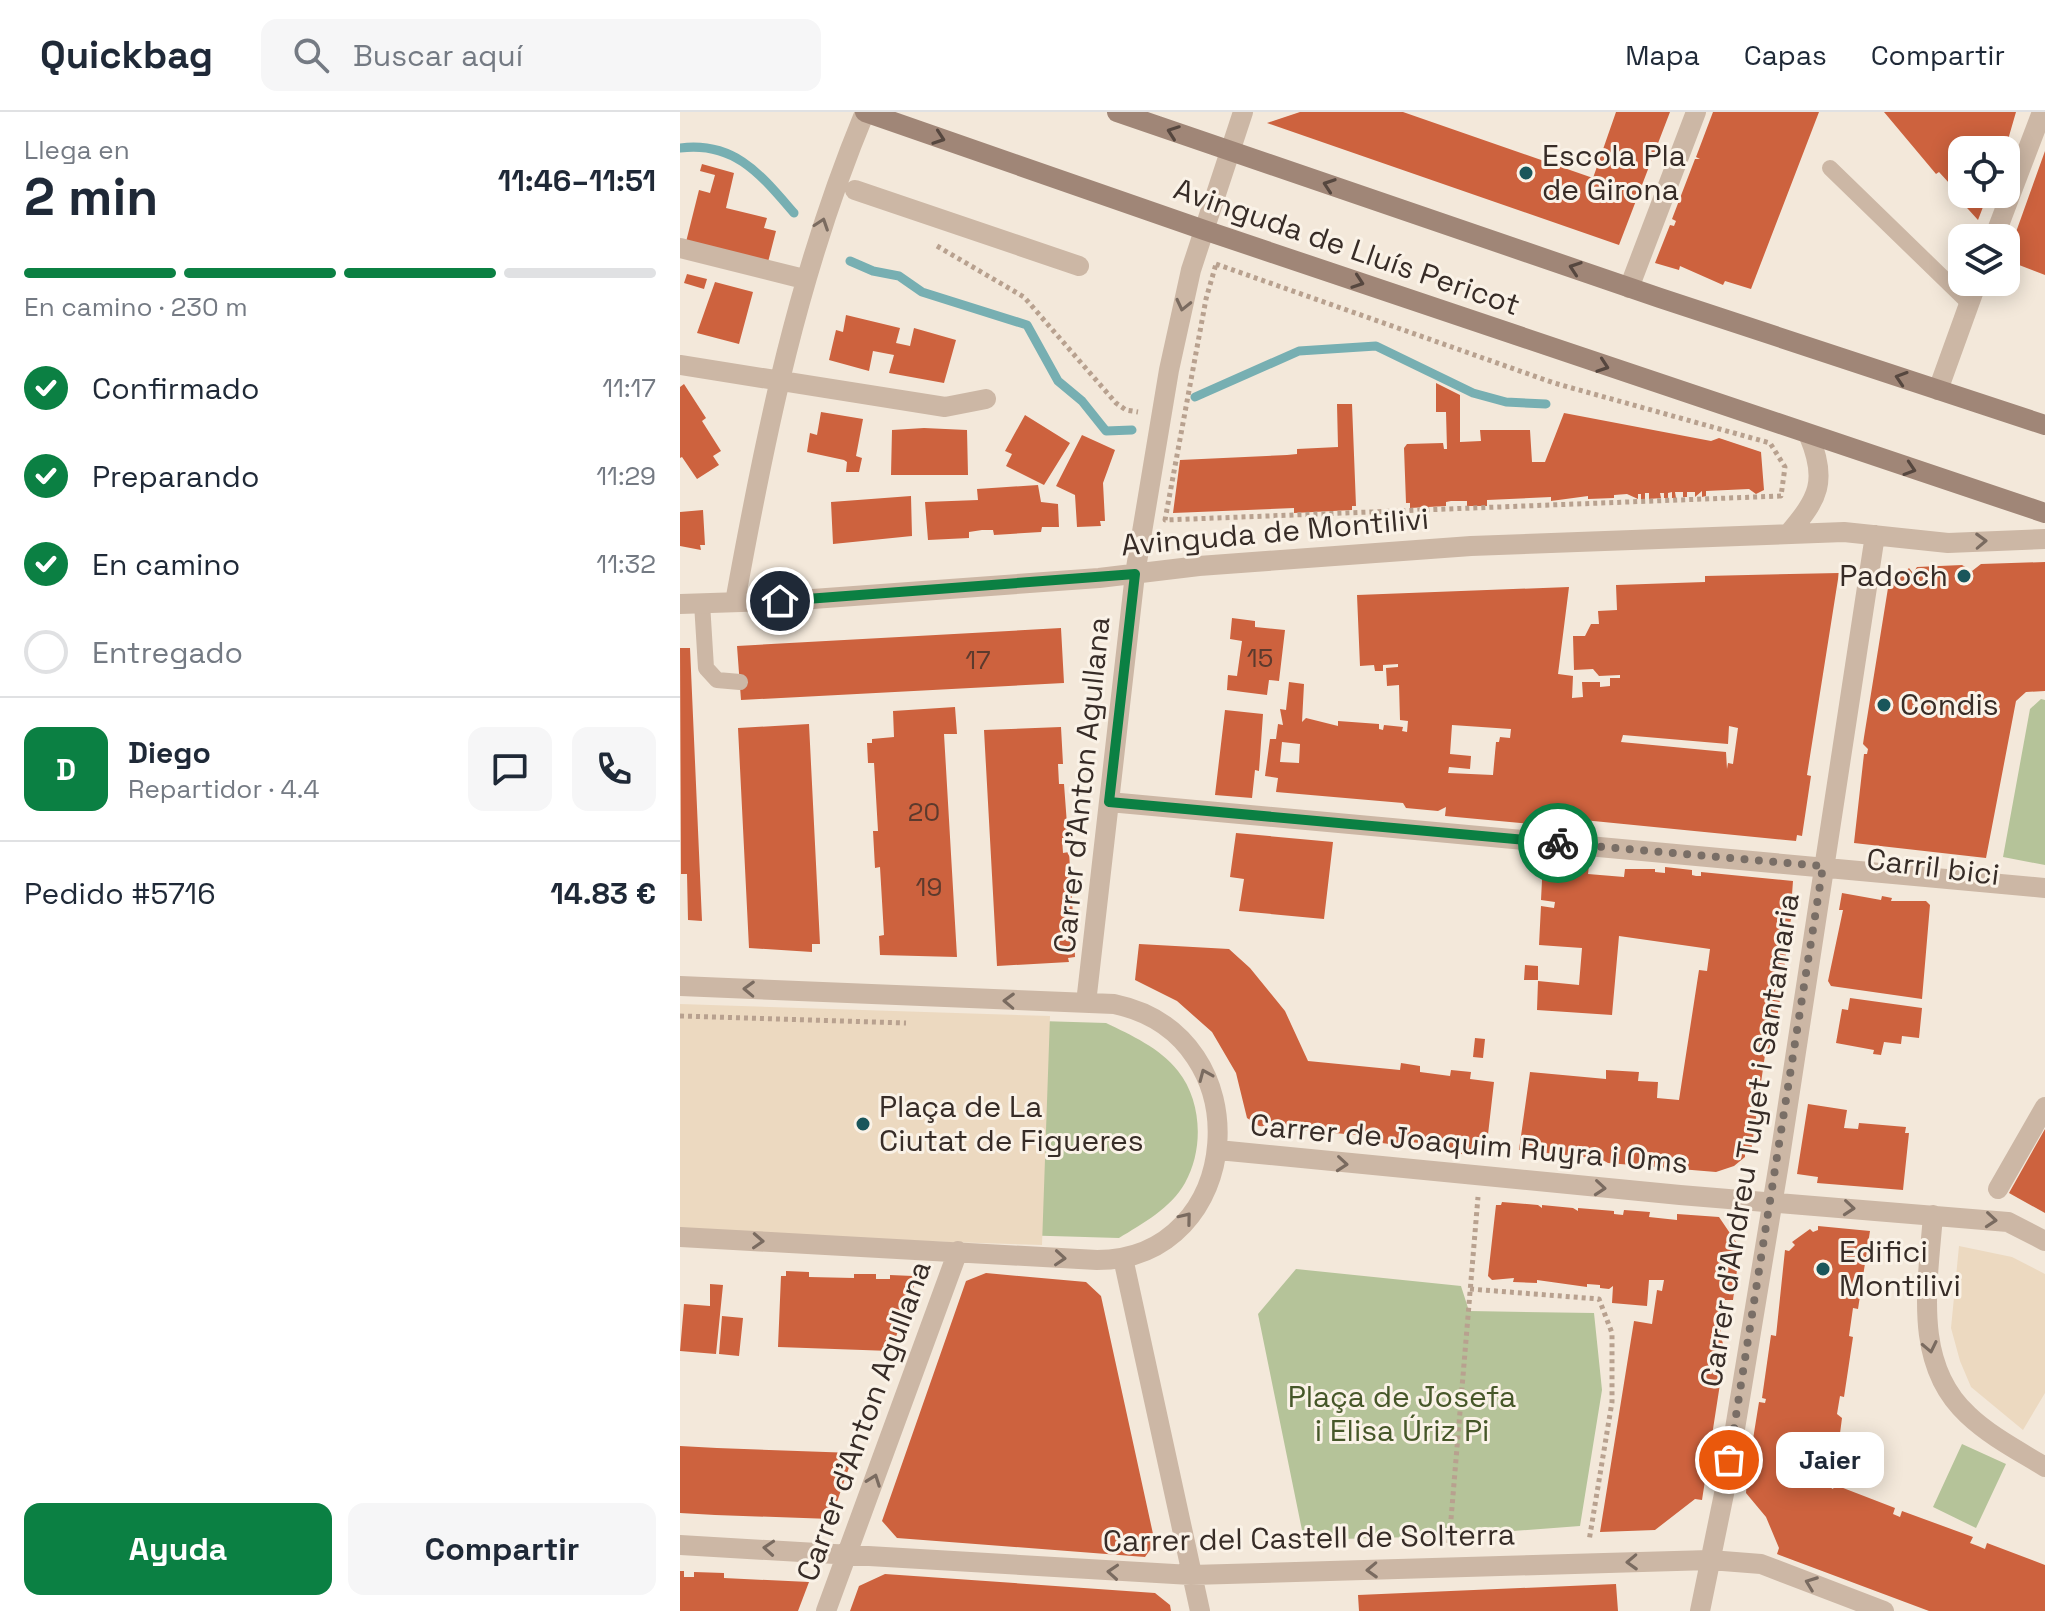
<!DOCTYPE html>
<html lang="es">
<meta charset="utf-8">
<style>
body{margin:0;font-family:"Space Grotesk",sans-serif;background:#f6f6f7;color:#1f2937;height:100vh;display:flex;flex-direction:column;font-size:30px;white-space:nowrap}
*{box-sizing:border-box;margin:0}
p{font-size:26px;color:#747a83}
.icon{flex:none;width:44px;height:44px;fill:none;stroke:currentColor;stroke-width:2;stroke-linecap:round;stroke-linejoin:round}
.map{position:relative;flex:1;overflow:hidden}
.sheet{display:flex;flex-direction:column;background:#fff;width:680px}
.sheet>*{flex:none}
.controls{position:absolute;left:1268px;top:24px;display:grid;gap:16px}
.controls a{display:grid;place-items:center;width:72px;height:72px;border-radius:16px;background:#fff;box-shadow:0 4px 20px #0003;font-size:40px}
.pin{position:absolute;display:grid;place-items:center;width:68px;height:68px;color:#fff;margin:-34px;border:4px solid #fff;border-radius:50%;box-shadow:0 2px 8px #0007}
.courier{position:absolute;display:grid;place-items:center;width:80px;height:80px;margin:-40px;border:6px solid #0b8043;border-radius:50%;background:#fff;color:#222;box-shadow:0 2px 10px #0007}
.bubble{position:absolute;height:56px;border-radius:16px;background:#fff;box-shadow:0 4px 20px #0003;font-size:26px;font-weight:700;line-height:56px;text-align:center}
.head em{font-style:normal;font-weight:700}
.head div{display:flex;flex-direction:column-reverse}
.head{display:flex;align-items:center;justify-content:space-between;height:136px;padding:0 24px}
h1{font-size:52px;font-weight:700;line-height:60px}
.bar{display:grid;grid-template-columns:repeat(4,1fr);gap:12px 8px;align-content:center;height:96px;padding:0 24px}
.bar i{height:10px;border-radius:6px;background:#e0e1e3}
.bar .on{background:#0b8043}
.bar p{grid-column:span 4}
.line{display:flex;align-items:center;gap:20px;padding:0 24px;border-top:2px solid #e0e1e3}
.line div{flex:1}
.round{display:grid;place-items:center;flex:none;width:84px;height:84px;border-radius:16px;background:#f6f6f7}
ol{padding:0 24px;list-style:none}
li{display:flex;align-items:center;gap:24px;height:88px}
li p{margin-inline-start:auto}
li .icon{padding:8px;border-radius:50%;background:#0b8043;color:#fff;stroke-width:4}
li:last-child{color:#747a83}
li i{width:44px;height:44px;border:4px solid #e0e1e3;border-radius:50%}
.cta{display:flex;gap:16px;margin-top:auto;padding:16px 24px}
.cta a{flex:1;height:92px;border-radius:16px;background:#0b8043;color:#fff;font-size:32px;font-weight:700;line-height:92px;text-align:center}
.cta a+a{background:#f6f6f7;color:#1f2937}
header{display:flex;align-items:center;gap:48px;box-sizing:border-box;height:112px;padding:0 40px;background:#fff;border-bottom:2px solid #e0e1e3}
header strong{font-size:38px}
nav{display:flex;gap:44px;margin-inline-start:auto;font-size:28px}
.search{width:560px;height:72px;background:#f6f6f7;display:flex;align-items:center;gap:20px;box-sizing:border-box;padding:0 28px;border-radius:16px;color:#747a83;font-size:30px}
main{display:flex;flex:1;min-height:0}
.map>svg:first-child{display:block}
.green{fill:#b5c399}
.plaza{fill:#ecd9c0}
.lines{fill:none;stroke-linecap:round;stroke-linejoin:round}
.stream{stroke:#77afb2;stroke-width:9}
.building{fill:#cd623e;fill-rule:evenodd}
.path{stroke:#b8a18f;stroke-width:5;stroke-dasharray:4 4;stroke-linecap:butt}
.lane{stroke:#ccb7a5;stroke-width:16}
.street{stroke:#ccb7a5;stroke-width:20}
.secondary{stroke:#a08677;stroke-width:20}
.oneway{stroke:#56473f}
.oneway2{stroke:#7a6b60}
.done{stroke:#796e66;stroke-width:8;stroke-dasharray:0 14.4}
.route{stroke:#0b8043;stroke-width:10}
.poi-dot{fill:#1a565b;stroke:#faf2e7;stroke-width:3}
.labels{text-anchor:middle;stroke-width:6;stroke-linejoin:round;paint-order:stroke}
.number-label{font-size:26px;fill:#5c3a2d}
.poi-label{font-size:30px;fill:#372c27;stroke:#faf2e7;text-anchor:start}
.street-label{font-size:30px;fill:#372c27;stroke:#faf2e7}
.park-label{font-size:30px;fill:#465729;stroke:#faf2e7}
</style>
<header>
<strong>Quickbag</strong>
<div class="search"><svg class="icon" aria-label="search" viewBox="0 0 24 24"><circle cx="10" cy="10" r="6"/><path d="M15 15l6 6"/></svg>Buscar aquí</div>
<nav><a>Mapa</a><a>Capas</a><a>Compartir</a></nav>
</header>
<main>
<section class="sheet">
<div class="head"><div><h1>2 min</h1><p>Llega en</p></div><em>11:46–11:51</em></div>
<div class="bar"><i class="on"></i><i class="on"></i><i class="on"></i><i></i><p>En camino · 230 m</p></div>
<ol>
<li><svg class="icon" aria-label="check" viewBox="0 0 24 24"><path d="M5 12l5 5 9-10"/></svg>Confirmado<p>11:17</p></li>
<li><svg class="icon" aria-label="check" viewBox="0 0 24 24"><path d="M5 12l5 5 9-10"/></svg>Preparando<p>11:29</p></li>
<li><svg class="icon" aria-label="check" viewBox="0 0 24 24"><path d="M5 12l5 5 9-10"/></svg>En camino<p>11:32</p></li>
<li><i></i>Entregado</li>
</ol>
<div class="line" style="height:144px"><b class="round" style="background:#0b8043;color:#fff">D</b><div><b>Diego</b><p>Repartidor · 4.4</p></div><a class="round"><svg class="icon" aria-label="chat" viewBox="0 0 24 24"><path d="M4 5h16v11H9l-5 4z"/></svg></a><a class="round"><svg class="icon" aria-label="phone" viewBox="0 0 24 24"><path d="M5 4h4l2 5-3 2q2 4 5 5l2-3 5 2v4C11 20 4 13 5 4z"/></svg></a></div>
<div class="line" style="height:104px"><div>Pedido #5716</div><b>14.83 €</b></div>
<div class="cta"><a>Ayuda</a><a>Compartir</a></div>
</section>
<div class="map">
<svg width="1365" height="1499" viewBox="0 0 1365 1499">
<rect width="100%" height="100%" fill="#f3e8da"/>
<!-- green -->
<path class="green" d="M1361,587L1365,588V753L1323,745L1350,597Z
M0,898L426,911C451,923 480,936 498,959C522,989 524,1037 505,1071C491,1096 462,1112 439,1126L0,1113Z
M616,1157L781,1174L789,1199L914,1201L922,1278L900,1414L769,1424L624,1428L578,1202Z
M1282,1332L1326,1352L1296,1416L1253,1395Z"/>
<!-- plaza -->
<path class="plaza" d="M0,892L370,904L362,1133L0,1121Z
M1279,1134L1332,1145L1365,1162V1281L1343,1318L1291,1275L1280,1249L1271,1216Z"/>
<g class="lines">
<!-- stream -->
<path class="stream" d="M0,36C55,29 81,63 114,101
M170,149L193,159L219,164L242,180L347,213L378,269L402,289L426,319L452,318
M515,285L619,239L696,234L793,281L826,290L866,292"/>
</g>
<!-- building -->
<path class="building" d="M620,0H723L913,66L936,0H990L939,133L587,11Z
M1033,0H1139L1071,177L1045,169L1043,173L1000,154L999,158L975,151L990,113L994,114L996,109L992,107L1015,47H1020L1016,45Z
M1204,0H1336L1325,38H1282V82H1308L1298,108L1278,86L1280,83L1259,60L1256,62Z
M1365,39V163L1326,148Z
M22,52L54,61L46,96L87,106L84,116L96,119L88,150L6,130L19,78L30,81L35,63L20,59Z
M7,162L27,167L24,177L4,171Z
M35,170L73,180L59,232L17,221Z
M166,203L220,216L216,231L230,234L234,216L276,228L264,271L209,261L214,243L193,239L189,259L149,248L156,218L163,220Z
M756,271L780,283V330L801,329L800,318H850L852,350H865L884,301L1031,329L1039,326L1081,340L1084,378L1076,382L1069,377L1026,379V384L1022,385V379L1015,385V380H1007V385H1003V380H995L996,386H992V380L988,381V386H984V381H980L981,386L969,387V381H965V387H961V382H958V387L947,382L934,383V386L908,387V384L871,389V385L807,388V394H787V389H771L766,390V394L730,396V391H726L724,336L727,332L763,331L764,337H767L766,300H756Z
M4,272L26,306L22,309L41,339L33,344L39,353L17,367L2,345L0,346V275Z
M657,292H672L676,394H672V398L614,401V396L493,401L500,348L607,343L617,342V337L658,335Z
M141,300L183,307L176,344L182,346L179,360H166L167,350L164,348L127,340L130,321L137,323Z
M345,303L390,331L364,373L326,354L332,342L325,339Z
M244,316L287,318L288,363H211L212,318Z
M402,323L435,338L423,371L425,409H420L421,414L397,415L395,383L376,374Z
M358,373L361,390L378,392L379,415H362L361,420L314,423L313,418H302L289,420V426L248,428L245,390L298,388L297,377Z
M231,384L232,424L153,432L151,390Z
M23,398L25,433H20L21,438L0,434V400Z
M1365,450V579L1346,580L1336,589L1306,746L1174,731L1184,642H1187L1188,637L1183,632L1184,625L1208,476L1229,456L1233,461L1237,455L1282,453L1292,459L1301,452Z
M1159,461L1127,663L1131,664L1122,724L1117,723L1116,729L863,704L862,713L765,704L766,695L758,699L726,696L723,691L596,680L598,666L585,664L590,627H596L598,612L603,613L600,597L606,598L609,570L624,572L622,610L626,606L658,614V609L699,612V617L703,618L704,613L723,615L722,619L727,620L728,609L720,608L719,573L707,574L706,556L718,555V552L703,553V559H695L694,553L680,554L677,483L889,475L878,562L893,564L892,586L903,585L902,570H920V575L930,574V566H940V563L919,564L913,557L894,558L893,524H905L911,512H919L918,499L937,498L936,473L1025,470V464ZM772,613L831,617L830,626L820,625L819,630H816L813,663L768,661L769,655L790,657L791,644L770,642ZM1049,614L1058,616L1053,652L1048,651L1047,657L1046,640L941,630L943,623L1048,632ZM602,630L620,632L619,651L600,650Z
M552,506L575,509V515L605,518L599,569L589,568L587,583L547,578L548,563L557,564L562,529L550,527Z
M381,516L384,571L61,588L57,534Z
M0,536H10L22,809L8,808L7,762H1Z
M275,595L277,622H264L277,845L200,843L199,824L204,823L200,755L195,756L193,719H198L194,651H188L187,631H192V627L214,625L213,599Z
M545,598L583,602L579,659L575,658L572,686L535,683Z
M129,612L140,832H132V840L69,836L58,616Z
M381,615L383,652H378L379,672H384L388,726H382L383,741L389,740L393,803H386L387,818H394L395,845L388,846L389,850L317,854L304,618Z
M556,721L653,730L644,807L559,799L564,767L550,765Z
M863,749L909,753L908,762L944,765L945,757H975V760L985,761V755L1012,758V763L1016,764H1021V760L1113,769L1111,796H1114L1104,834L1107,835L1103,865L1097,864L1095,881L1101,882L1099,893L1093,892L1092,898L1098,899L1097,910L1090,909L1089,914L1096,915L1094,927L1088,925L1087,931L1093,932L1091,944L1085,943L1071,1040H1065V1045L1054,1054L1036,1060L928,1051L921,1047L839,1038L850,960L926,967V958L959,960L958,969L978,970L977,986L999,988L1019,858L1027,859L1030,837L939,824L932,903L857,898L858,869L899,873L902,836L859,833L861,794L874,796L875,790L861,788Z
M1162,781L1201,788L1202,784L1212,786L1211,789H1246L1250,793L1242,887L1151,874L1148,869L1163,798H1159Z
M459,832L549,837L570,856L605,899L628,949L720,958L721,951L740,954V960L770,964L771,958L791,960L790,967L814,970L806,1040L796,1039L795,1044L768,1040L769,1035L724,1029V1034L687,1029V1024L579,1014L567,1006L556,961L532,920L497,889L455,868Z
M845,853L858,854V868H844Z
M1170,886L1242,896L1239,926L1222,924L1221,932L1204,930L1201,943L1193,942L1194,938L1156,931L1162,897L1168,898Z
M795,926L805,927L803,946L793,945Z
M1128,992L1167,998L1164,1016L1178,1017L1179,1011L1226,1015L1225,1021H1229L1223,1078L1137,1071L1138,1065L1117,1062Z
M1365,1017V1101L1329,1081Z
M822,1090L858,1093L862,1096V1093L893,1096L898,1099V1096L934,1099V1102L943,1103L944,1098L970,1100L969,1105L997,1108V1102L1039,1105L1060,1136L1053,1188H1045L1040,1222L1045,1238L1035,1253V1258L1042,1259L1022,1388L1015,1387L975,1418L920,1420L954,1209L972,1212L977,1178L982,1179L984,1168H969L967,1194L932,1191L933,1174L929,1177L920,1176V1173L907,1172V1175L857,1168V1171L833,1170L834,1166L812,1168L808,1164L816,1093H821Z
M1138,1114L1190,1119L1178,1197L1173,1196L1169,1224L1173,1225L1164,1285L1160,1284L1157,1302L1162,1306L1155,1360L1148,1364L1152,1377L1158,1374L1215,1396L1213,1402L1220,1405L1222,1399L1293,1425L1290,1431L1298,1434L1305,1437L1307,1431L1365,1453V1499H1249L1097,1442L1099,1436L1086,1405L1066,1381L1068,1358L1079,1290L1085,1291L1086,1287L1082,1286L1091,1223L1096,1224L1105,1138L1109,1139L1115,1133L1112,1130L1130,1117L1133,1120L1138,1118Z
M106,1159L129,1160V1165L174,1166V1162H196V1167H210V1163L233,1164L232,1168H236L211,1239L98,1235L101,1164H106Z
M306,1161L406,1170L421,1184L475,1431L465,1445L217,1426L202,1409L286,1169Z
M30,1172L43,1173L36,1242L0,1239L4,1192L30,1194Z
M42,1204L63,1206L59,1244L39,1242Z
M0,1334L37,1336L174,1341L151,1407L35,1403L0,1401Z
M0,1459H4V1465H14V1460L44,1461V1466L129,1470L118,1499H0Z
M205,1462L475,1481L490,1493L491,1499H170L179,1474Z
M936,1472L938,1499H679L678,1483Z"/>
<g class="lines">
<!-- path -->
<path class="path" d="M257,134L344,185L436,291L446,298L458,300
M536,152L874,271L1090,331L1105,355L1101,384L485,408L526,187Z
M0,904L226,911
M790,1177L919,1187L932,1221V1290L909,1429
M769,1431L798,1085"/>
<!-- lane -->
<path class="lane" d="M1150,56L1289,191
M22,491L26,556L37,568L60,570"/>
<!-- street -->
<path class="street" d="M175,78L399,154
M1314,126L1362,0
M0,136L124,167
M949,176L1016,0
M0,253L265,295L306,287
M1258,278L1297,170
M1109,421C1138,387 1148,369 1129,324
M55,490C86,319 118,161 185,0
M0,492L119,488L419,466L519,454L791,434L1164,420L1268,431L1365,427
M429,690L1365,776
M0,874L434,892C584,923 565,1148 417,1148L0,1125
M406,891L455,462L489,258L511,158L563,0
M538,1038L1000,1083L1328,1110L1365,1129
M1318,1077L1365,995
M1253,1103C1248,1171 1232,1252 1288,1303C1310,1324 1339,1339 1365,1355
M443,1146L520,1499
M0,1433L511,1463L1030,1448L1081,1452L1204,1499
M146,1499L278,1139
M1020,1499L1045,1377L1099,1051L1195,423"/>
<!-- secondary -->
<path class="secondary" d="M185,0L524,118L1365,401
M437,0L980,186L1365,313"/>
</g>
<!-- one-way arrows -->
<defs><path id="oneway-chevron" d="M-2-3.5L2.5 0L-2 3.5" fill="none" stroke-width="1.6" stroke-linecap="round" stroke-linejoin="round" transform="scale(2)"/></defs>
<g class="oneway">
<use href="#oneway-chevron" transform="translate(493 20) rotate(-160)"/>
<use href="#oneway-chevron" transform="translate(259 26) rotate(19)"/>
<use href="#oneway-chevron" transform="translate(649 73) rotate(-161)"/>
<use href="#oneway-chevron" transform="translate(895 156) rotate(-161)"/>
<use href="#oneway-chevron" transform="translate(678 170) rotate(19)"/>
<use href="#oneway-chevron" transform="translate(923 254) rotate(19)"/>
<use href="#oneway-chevron" transform="translate(1221 266) rotate(-162)"/>
<use href="#oneway-chevron" transform="translate(1230 357) rotate(18)"/>
</g>
<g class="oneway2">
<use href="#oneway-chevron" transform="translate(142 112) rotate(-71)"/>
<use href="#oneway-chevron" transform="translate(503 193) rotate(103)"/>
<use href="#oneway-chevron" transform="translate(1301 429) rotate(-2)"/>
<use href="#oneway-chevron" transform="translate(69 877) rotate(-178)"/>
<use href="#oneway-chevron" transform="translate(329 889) rotate(-178)"/>
<use href="#oneway-chevron" transform="translate(525 963) rotate(-113)"/>
<use href="#oneway-chevron" transform="translate(662 1052) rotate(5)"/>
<use href="#oneway-chevron" transform="translate(920 1076) rotate(5)"/>
<use href="#oneway-chevron" transform="translate(1169 1096) rotate(5)"/>
<use href="#oneway-chevron" transform="translate(506 1106) rotate(-51)"/>
<use href="#oneway-chevron" transform="translate(1311 1108) rotate(5)"/>
<use href="#oneway-chevron" transform="translate(78 1129) rotate(3)"/>
<use href="#oneway-chevron" transform="translate(380 1146) rotate(4)"/>
<use href="#oneway-chevron" transform="translate(1250 1235) rotate(78)"/>
<use href="#oneway-chevron" transform="translate(194 1368) rotate(-70)"/>
<use href="#oneway-chevron" transform="translate(89 1436) rotate(-176)"/>
<use href="#oneway-chevron" transform="translate(952 1450) rotate(178)"/>
<use href="#oneway-chevron" transform="translate(692 1458) rotate(178)"/>
<use href="#oneway-chevron" transform="translate(433 1460) rotate(-176)"/>
<use href="#oneway-chevron" transform="translate(1131 1471) rotate(-159)"/>
</g>
<g class="lines">
<!-- done -->
<path class="done" d="M878,731L1143,754L1049,1348"/>
<!-- route -->
<path class="route" d="M100,489L455,462L429,690L878,731"/>
</g>
<!-- markers -->
<g class="poi-dot">
<circle cx="846" cy="61" r="8"/>
<circle cx="1284" cy="464" r="8"/>
<circle cx="1204" cy="593" r="8"/>
<circle cx="183" cy="1012" r="8"/>
<circle cx="1143" cy="1157" r="8"/>
</g>
<g class="labels">
<!-- number labels -->
<g class="number-label">
<text x="580" y="555">15</text>
<text x="298" y="557">17</text>
<text x="244" y="709">20</text>
<text x="249" y="784">19</text>
</g>
<!-- poi labels -->
<g class="poi-label">
<text x="862" y="54">Escola Pla<tspan x="862" dy="34">de Girona</tspan></text>
<text x="1268" y="474" text-anchor="end">Padoch</text>
<text x="1220" y="603">Condis</text>
<text x="199" y="1005">Plaça de La<tspan x="199" dy="34">Ciutat de Figueres</tspan></text>
<text x="1159" y="1150">Edifici<tspan x="1159" dy="34">Montilivi</tspan></text>
</g>
<!-- street labels -->
<g class="street-label">
<text transform="translate(667 135) rotate(19)" y="10">Avinguda de Lluís Pericot</text>
<text transform="translate(595 420) rotate(-5)" y="10">Avinguda de Montilivi</text>
<text transform="translate(402 673) rotate(-84)" y="10">Carrer d'Anton Agullana</text>
<text transform="translate(1253 755) rotate(7)" y="10">Carril bici</text>
<text transform="translate(1070 1028) rotate(-81)" y="10">Carrer d'Andreu Tuyet i Santamaria</text>
<text transform="translate(789 1032) rotate(5)" y="10">Carrer de Joaquim Ruyra i Oms</text>
<text transform="translate(184 1309) rotate(-70)" y="10">Carrer d'Anton Agullana</text>
<text transform="translate(629 1426) rotate(-1)" y="10">Carrer del Castell de Solterra</text>
</g>
<!-- park labels -->
<g class="park-label">
<text x="722" y="1295">Plaça de Josefa<tspan x="722" dy="34">i Elisa Úriz Pi</tspan></text>
</g>
</g>
</svg>
<div class="controls">
<a><svg class="icon" aria-label="locate" viewBox="0 0 24 24"><circle cx="12" cy="12" r="6"/><path d="M12 2v4M12 18v4M2 12h4M18 12h4"/></svg></a>
<a><svg class="icon" aria-label="layers" viewBox="0 0 24 24"><path d="M12 4l9 5-9 5-9-5zM3 14l9 5 9-5"/></svg></a>
</div>
<div class="pin" style="left:1049px;top:1348px;background:#ea580c"><svg class="icon" aria-label="bag" viewBox="0 0 24 24"><path d="M5 8h14l-1 12H6zM9 8a3 3 0 0 1 6 0"/></svg></div>
<div class="pin" style="left:100px;top:489px;background:#1f2937"><svg class="icon" aria-label="home" viewBox="0 0 24 24"><path d="M3 11l9-7 9 7M6 9v11h12V9"/></svg></div>
<div class="courier" style="left:878px;top:731px"><svg class="icon" aria-label="bike" viewBox="0 0 24 24"><circle cx="6" cy="16" r="4"/><circle cx="18" cy="16" r="4"/><path d="M6 16l4-8h5l3 8M10 8l3 8H6M13 5h3"/></svg></div>
<div class="bubble" style="left:1096px;top:1320px;width:108px">Jaier</div>
</div>
</main>
